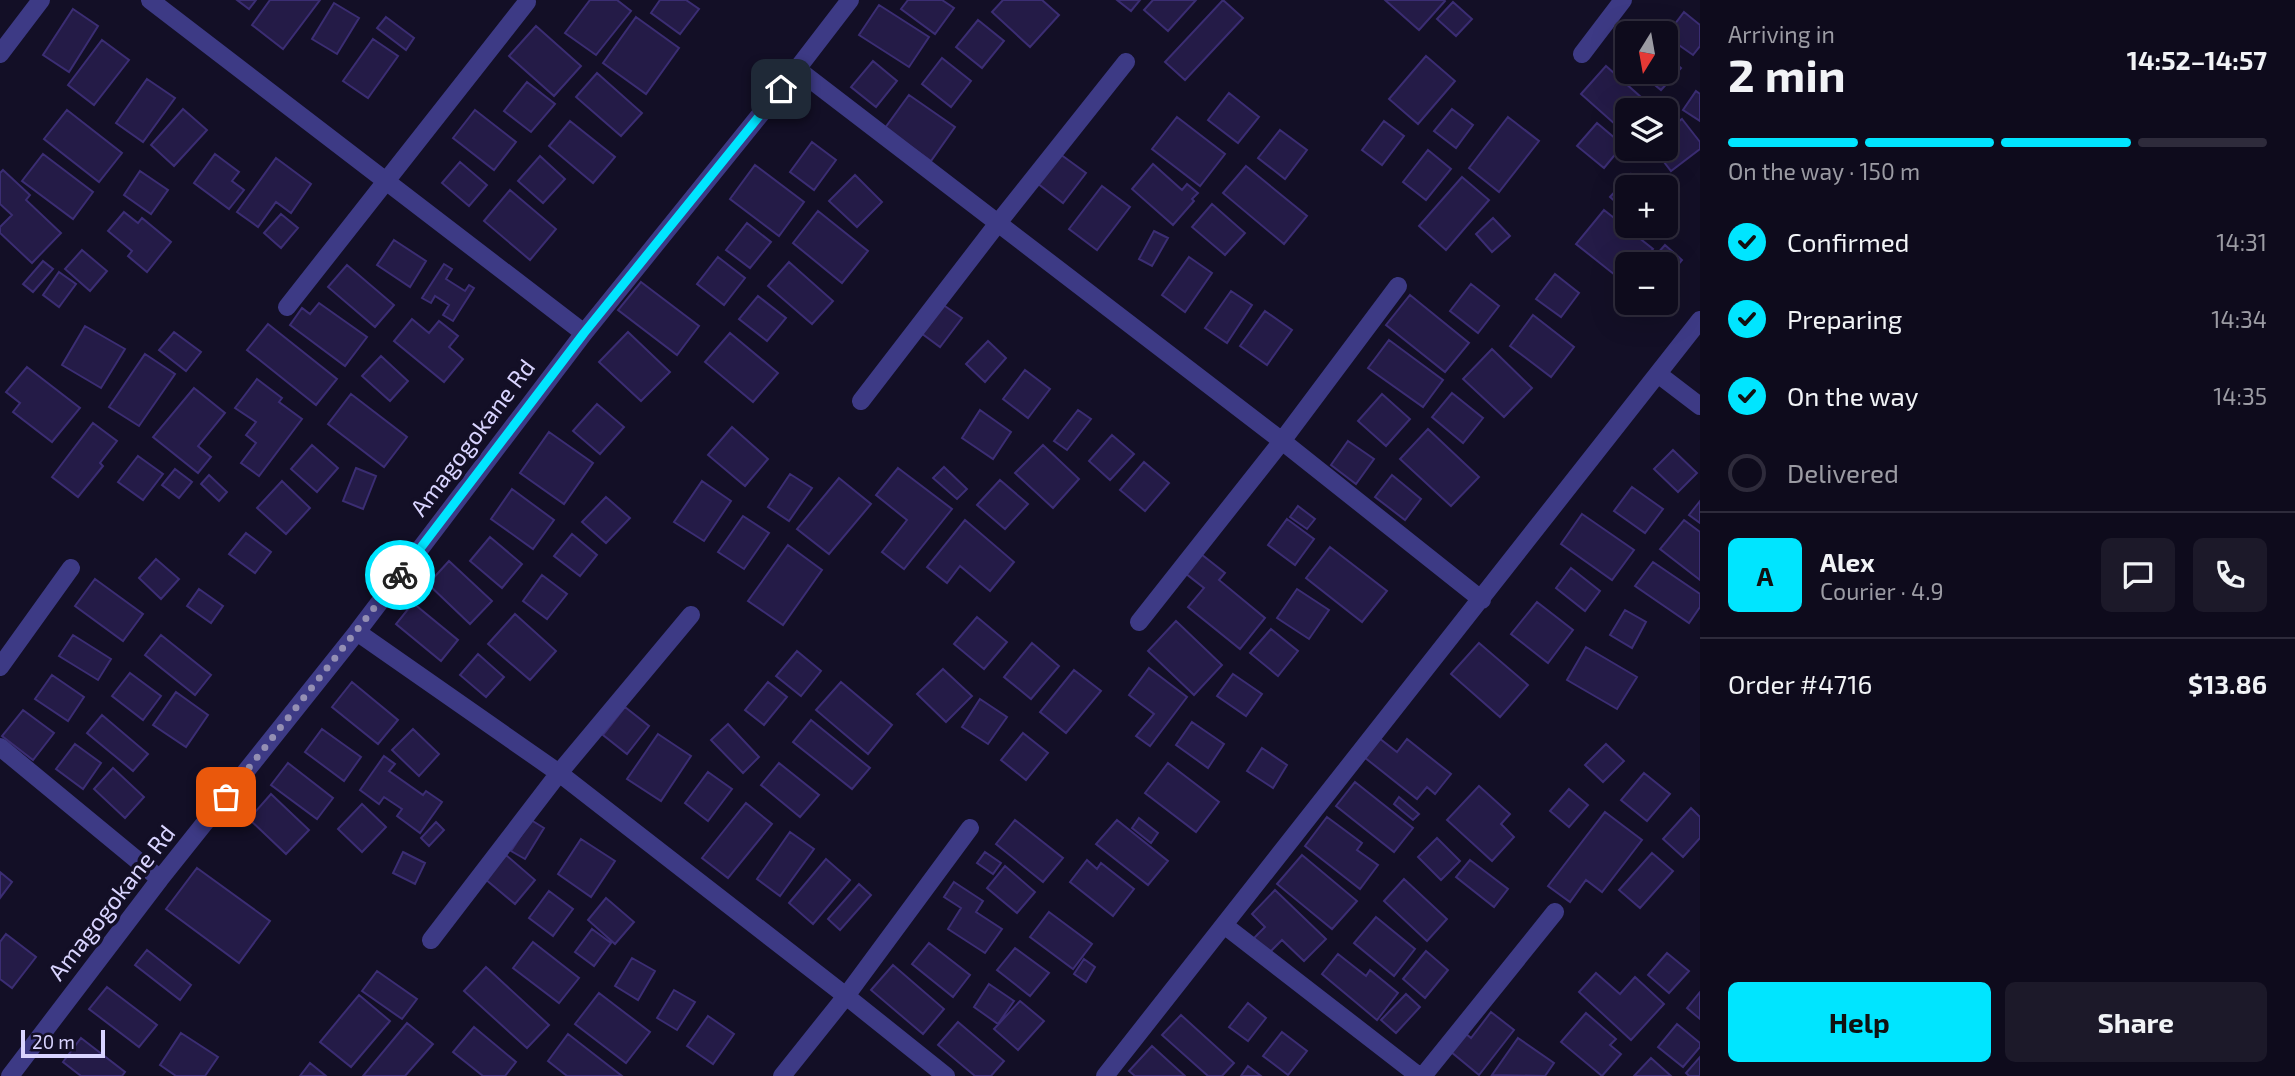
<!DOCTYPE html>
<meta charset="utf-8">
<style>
body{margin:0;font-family:"Exo 2",sans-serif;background:#1c1929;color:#f1f3f6;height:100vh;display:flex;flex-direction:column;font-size:26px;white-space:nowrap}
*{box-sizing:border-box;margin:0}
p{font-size:23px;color:#9b9ba3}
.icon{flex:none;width:38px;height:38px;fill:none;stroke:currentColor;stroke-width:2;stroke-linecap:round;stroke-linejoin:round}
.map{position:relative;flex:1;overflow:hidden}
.details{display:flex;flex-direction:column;background:#0e0b1c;width:595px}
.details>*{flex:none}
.needle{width:46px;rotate:191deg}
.buttons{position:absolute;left:1615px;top:21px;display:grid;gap:14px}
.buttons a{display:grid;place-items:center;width:63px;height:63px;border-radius:10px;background:#0e0b1c;box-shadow:0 7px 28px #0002,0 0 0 2px #2e2b3b;font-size:35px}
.scale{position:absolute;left:21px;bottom:18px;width:84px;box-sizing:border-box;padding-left:7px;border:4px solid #d9d4ff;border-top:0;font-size:19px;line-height:24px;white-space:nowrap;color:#d9d4ff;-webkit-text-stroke:5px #130f26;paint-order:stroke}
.pin{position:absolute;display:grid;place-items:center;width:60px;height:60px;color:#fff;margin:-30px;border-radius:14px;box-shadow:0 4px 10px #0006}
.courier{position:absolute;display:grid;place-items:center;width:70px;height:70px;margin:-35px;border:5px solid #00e5ff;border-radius:50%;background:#fff;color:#222;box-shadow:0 2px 9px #0007}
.headline em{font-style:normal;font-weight:700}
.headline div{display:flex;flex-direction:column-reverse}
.headline{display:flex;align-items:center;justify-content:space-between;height:119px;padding:0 28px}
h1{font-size:46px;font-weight:700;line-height:52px}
.bar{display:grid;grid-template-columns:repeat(4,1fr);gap:10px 7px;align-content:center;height:84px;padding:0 28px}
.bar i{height:9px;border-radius:5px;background:#2e2b3b}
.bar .selected{background:#00e5ff}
.bar p{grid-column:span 4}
.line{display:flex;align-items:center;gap:18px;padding:0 28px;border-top:2px solid #2e2b3b}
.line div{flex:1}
.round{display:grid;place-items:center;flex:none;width:74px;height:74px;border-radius:10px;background:#1c1929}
ol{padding:0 28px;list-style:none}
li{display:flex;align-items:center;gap:21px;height:77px}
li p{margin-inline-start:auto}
li .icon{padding:7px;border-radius:50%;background:#00e5ff;color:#111;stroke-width:4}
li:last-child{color:#9b9ba3}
li i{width:38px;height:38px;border:4px solid #2e2b3b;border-radius:50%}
.action{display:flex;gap:14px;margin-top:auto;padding:14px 28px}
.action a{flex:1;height:80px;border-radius:10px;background:#00e5ff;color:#111;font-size:28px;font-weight:700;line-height:80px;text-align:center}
.action a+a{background:#1c1929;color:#f1f3f6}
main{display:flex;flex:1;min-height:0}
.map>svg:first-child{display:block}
.building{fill:#241b47;stroke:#3b2d73;stroke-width:2}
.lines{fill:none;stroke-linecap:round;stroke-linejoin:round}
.minor{stroke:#3d3a85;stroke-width:18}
.done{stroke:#948fb3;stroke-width:7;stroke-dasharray:0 12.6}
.route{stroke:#00e5ff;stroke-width:9}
.labels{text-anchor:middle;stroke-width:7;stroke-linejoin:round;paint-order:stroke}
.street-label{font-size:24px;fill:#d9d4ff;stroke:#130f26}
</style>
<main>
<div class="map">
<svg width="1700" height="1076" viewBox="0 0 1700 1076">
<rect width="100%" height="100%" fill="#130f26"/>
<!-- building -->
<path class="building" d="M237,0H256L249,9Z
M270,0H320L283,49L252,25Z
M590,0H617L631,11L596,55L565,33Z
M660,0H686L699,9L680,34L651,13Z
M908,0H942L954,8L935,34L901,9Z
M1003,0H1042L1059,15L1030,47L992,12Z
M1117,0H1140L1131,11Z
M1153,0H1196L1168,31L1144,10Z
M1223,0L1243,18L1185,80L1165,62Z
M1385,0H1444L1445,1L1419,30Z
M1453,2L1472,19L1456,36L1437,19Z
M334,3L359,18L337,54L312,39Z
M879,5L929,37L909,67L859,35Z
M73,9L98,26L69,72L43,55Z
M1684,12L1700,25V46L1693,55L1666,36Z
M386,17L414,38L406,50L377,28Z
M636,17L679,48L646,94L603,63Z
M978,20L1004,41L982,68L956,47Z
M536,26L581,66L554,96L509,56Z
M373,39L398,56L368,98L343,81Z
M102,40L129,60L94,105L68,85Z
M1666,55L1681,68L1661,90L1639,72H1666Z
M1426,56L1455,81L1418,124L1389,99Z
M942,58L971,81L951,107L922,84Z
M873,61L897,81L876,107L851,87Z
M1606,66L1651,106L1648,110H1628L1626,134L1581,94Z
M597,73L642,113L621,136L576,97Z
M147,79L175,98L143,142L116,123Z
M527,82L555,104L531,132L504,111Z
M1696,91L1700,94V121L1683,110Z
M1229,93L1259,117L1238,143L1208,120Z
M909,95L955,127L931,161L885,128Z
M183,109L207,130L174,166L151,145Z
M1452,109L1473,125L1456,148L1434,131Z
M67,110L122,153L99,182L44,139Z
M475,110L516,142L494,170L453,138Z
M1177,117L1225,154L1200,186L1152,149Z
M1508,117L1539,141L1499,192L1469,168Z
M1682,119L1700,142V149L1671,171L1654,149H1666V131Z
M570,121L615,157L593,183L549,146Z
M1384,121L1404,136L1382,165L1362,150Z
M1597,123L1623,145L1604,168L1577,146Z
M1280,130L1307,150L1285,179L1258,158Z
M812,142L836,160L814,190L790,172Z
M1428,150L1451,169L1426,200L1403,182Z
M43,154L93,192L73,219L22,181Z
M215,154L239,172L232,181L244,190L229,209L194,183Z
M1060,154L1086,173L1063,203L1037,183Z
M540,156L565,179L543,203L518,181Z
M276,158L311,184L291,213L276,202L258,227L237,212Z
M460,162L487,185L469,206L442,183Z
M1153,164L1182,190L1187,184L1198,193L1192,199L1194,201L1173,225L1132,189Z
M755,165L804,202L779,236L730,199Z
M1246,166L1307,216L1284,244L1223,193Z
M3,170L30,195L26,200L61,233L32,263L0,233V227L12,215L0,204V173Z
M140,171L168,190L151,214L124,195Z
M1631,174L1646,187H1628V213L1610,197Z
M855,175L882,202L857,227L829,201Z
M1462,177L1489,200L1446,250L1419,226Z
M1102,186L1130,207L1097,250L1069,229Z
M510,190L556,229L530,260L484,221Z
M1212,204L1245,233L1225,255L1192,227Z
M1604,210L1653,249L1640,264H1628V280L1625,283L1576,244Z
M818,211L868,251L842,283L793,243Z
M124,212L138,223L142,218L171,242L147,272L128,256L132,251L108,231Z
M281,214L298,228L281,248L264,233Z
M1493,218L1510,236L1492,252L1476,234Z
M747,223L771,242L750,268L726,250Z
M1154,231L1168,238L1152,266L1139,259Z
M394,240L426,261L410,287L377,265Z
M1665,245L1682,260L1666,279V264H1648Z
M82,250L107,271L90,291L65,269Z
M718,257L745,278L724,305L697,284Z
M1189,257L1212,273L1185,312L1162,295Z
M43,261L53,269L33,292L23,284Z
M789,262L833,301L812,324L768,286Z
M444,264L452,269L446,279L465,291L469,285L474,288L453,321L443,315L449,305L435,296L431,303L422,298Z
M347,265L394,305L375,327L328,287Z
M59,272L76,284L59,307L43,295Z
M1555,274L1579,293L1561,317L1536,299Z
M641,282L699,326L677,355L618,310Z
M1471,284L1499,306L1478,333L1450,311Z
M1231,291L1252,305L1227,343L1205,328Z
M1410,295L1469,343L1445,372L1386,325Z
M758,296L786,318L767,341L739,319Z
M319,303L367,337L345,366L290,325L302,308L310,314Z
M942,304L962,318L940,347L921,333Z
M1265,311L1292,330L1267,365L1240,346Z
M1533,315L1574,347L1551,377L1510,346Z
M412,319L429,333L439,321L458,336L449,347L463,359L444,382L394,341Z
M268,324L337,379L316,405L247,350Z
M85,326L125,349L101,388L62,365Z
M174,332L201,352L186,371L159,350Z
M628,332L670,372L641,401L599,362Z
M730,333L778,373L753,402L705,362Z
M1389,340L1443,380L1423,407L1368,368Z
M988,341L1006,358L985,382L966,364Z
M1492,349L1532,388L1504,417L1463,379Z
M145,354L175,374L139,426L109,407Z
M381,356L408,381L390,401L362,376Z
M27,367L80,408L52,442L13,412L20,403L6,392Z
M1025,370L1050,389L1028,418L1003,399Z
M257,379L282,398L279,402L302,419L259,476L241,463L256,443L246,435L256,422L235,408Z
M194,388L225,413L198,446L211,457L198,473L153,437Z
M1452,393L1483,418L1463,443L1432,417Z
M351,394L407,437L384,467L328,424Z
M1382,394L1410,419L1386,446L1358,421Z
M597,404L624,427L600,454L573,431Z
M980,410L1011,432L993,459L962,438Z
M1078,410L1091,419L1067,450L1054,441Z
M93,423L117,441L100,463L103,466L78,497L52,477Z
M732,427L768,459L745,486L708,455Z
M1428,429L1479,477L1451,506L1400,459Z
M549,432L593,463L564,504L520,473Z
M1112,435L1134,454L1110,480L1089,461Z
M1348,441L1374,459L1356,484L1331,465Z
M312,445L338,468L317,492L291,469Z
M1043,445L1079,479L1053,508L1015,473Z
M1673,450L1697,473L1678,492L1654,469Z
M138,456L163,474L143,500L118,482Z
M1144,462L1169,483L1145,511L1120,490Z
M944,467L967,489L957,499L933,478Z
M356,468L376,476L363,509L343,501Z
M898,468L952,509L904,569L882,552L907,520L876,495Z
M175,469L192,482L179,498L162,485Z
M790,474L812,488L789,521L768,507Z
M209,475L227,492L219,501L201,484Z
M1392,475L1421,499L1405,520L1375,497Z
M839,478L871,504L829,554L797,529Z
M1000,480L1028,504L1005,529L977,505Z
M282,481L310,508L286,534L257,508Z
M702,481L731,501L704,541L674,522Z
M1632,487L1663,509L1645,533L1614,511Z
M512,489L554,520L533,549L491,519Z
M606,497L630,518L606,543L582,522Z
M1700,501V523L1689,515Z
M1298,506L1315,519L1307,529L1290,517Z
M1582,514L1634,550L1612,580L1561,544Z
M743,516L769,533L744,569L718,552Z
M1287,519L1314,539L1295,565L1268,545Z
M965,520L1014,562L990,591L960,566L947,583L927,567Z
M1684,520L1700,532V580L1660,549Z
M246,533L271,552L255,573L229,554Z
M572,534L597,555L580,576L554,556Z
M490,537L522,564L502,588L470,561Z
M788,545L822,570L783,625L748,601Z
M1330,547L1387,591L1362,622L1306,578Z
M1201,554L1225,573L1219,580L1265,618L1240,649L1188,607L1204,588L1185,573Z
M156,559L179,579L161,599L139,578Z
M449,561L492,601L470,624L428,584Z
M1653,562L1700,594V607L1689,623L1635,586Z
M1571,568L1600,591L1585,611L1556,588Z
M542,575L567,594L547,619L523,601Z
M95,579L143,614L123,641L75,606Z
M199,589L223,606L211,623L187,606Z
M1297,589L1329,610L1309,639L1277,618Z
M1537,602L1573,630L1548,663L1511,634Z
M413,603L458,640L441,661L396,624Z
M1625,610L1646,622L1632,648L1610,635Z
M515,614L556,651L530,680L488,644Z
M977,617L1007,642L984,669L954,644Z
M1176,621L1222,665L1194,695L1148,651Z
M1271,629L1298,651L1278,676L1250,653Z
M73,635L111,659L98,680L59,656Z
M161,635L211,675L195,695L145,655Z
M1032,643L1059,666L1031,699L1004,677Z
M1479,643L1528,685L1500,717L1451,674Z
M1586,647L1637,677L1617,709L1567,680Z
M797,651L821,671L801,696L776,676Z
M478,654L504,677L486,697L460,675Z
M1149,668L1187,697L1150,746L1136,736L1154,714L1129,695Z
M943,669L972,696L946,722L917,694Z
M1074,670L1101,691L1066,733L1040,712Z
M130,673L161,696L143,720L112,696Z
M1233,674L1262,694L1246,716L1217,696Z
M52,675L84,697L68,721L35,699Z
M352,682L398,720L378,744L332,707Z
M768,682L787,697L764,725L745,710Z
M841,682L892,725L868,754L816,710Z
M176,692L208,715L186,747L153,725Z
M980,699L1007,717L988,744L962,727Z
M625,707L649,726L627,754L603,735Z
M23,710L54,733L33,760L2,736Z
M102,715L148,754L133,771L87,733Z
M811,720L870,768L852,789L793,742Z
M1192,722L1224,744L1208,768L1176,745Z
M728,724L759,757L743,773L711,740Z
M322,729L361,757L344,781L305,752Z
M413,729L439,754L419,776L392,750Z
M1023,733L1048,753L1026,780L1001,760Z
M658,734L691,756L661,801L627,779Z
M1379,738L1397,752L1407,739L1451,774L1435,794L1427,787L1417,799L1364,757Z
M75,744L101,763L83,789L56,769Z
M1606,744L1624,761L1603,782L1585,765Z
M1262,748L1287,765L1273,788L1247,771Z
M384,756L395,764L389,771L423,795L426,791L442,802L420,833L397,816L402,809L384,797L379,804L360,790Z
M288,763L333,798L317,819L271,785Z
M779,763L819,795L800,817L761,785Z
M1168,763L1219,802L1196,832L1145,793Z
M113,768L144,797L125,818L94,789Z
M708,772L732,789L708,821L685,803Z
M1644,773L1670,794L1647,821L1621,800Z
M1355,782L1413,828L1394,852L1336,806Z
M1479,786L1510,814L1501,824L1514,837L1492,861L1447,820Z
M1569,789L1588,805L1569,827L1550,811Z
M271,794L309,830L286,854L249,819Z
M1399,797L1419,814L1413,820L1394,804Z
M746,803L772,824L728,878L702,858Z
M362,804L386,827L362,852L338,829Z
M1691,808L1700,817V838L1683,857L1663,839Z
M1605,812L1642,840L1602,892L1586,880L1570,902L1548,886Z
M1327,817L1362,843L1357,850L1378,865L1360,889L1305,846Z
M1139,818L1158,833L1151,843L1132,828Z
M531,820L544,828L525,859L511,851Z
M1015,820L1063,858L1043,882L996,844Z
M1117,820L1168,861L1148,885L1096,844Z
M436,822L444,830L429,846L421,838Z
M790,832L814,849L780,896L757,879Z
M1437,838L1460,861L1441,880L1418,857Z
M581,839L615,861L591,897L558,874Z
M403,852L425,863L415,884L393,873Z
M985,852L1001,863L993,874L977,863Z
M1652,853L1673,871L1640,908L1619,890Z
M506,855L535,880L515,904L485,879Z
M1302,855L1357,901L1332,929L1277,884Z
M826,859L850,880L813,924L789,903Z
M1087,860L1097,869L1101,863L1134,889L1113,916L1070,882Z
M1470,860L1508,889L1494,907L1456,877Z
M1005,866L1035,892L1017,913L987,888Z
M197,868L270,921L239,963L166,909Z
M0,872L12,882L0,898Z
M1404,879L1447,919L1427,941L1384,901Z
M954,882L983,901L976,912L1002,929L985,953L948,929L961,908L944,897Z
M859,884L871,895L840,930L828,919Z
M1275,890L1326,939L1304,961L1282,940L1269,953L1254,938L1265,927L1252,914Z
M549,891L573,909L553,936L529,918Z
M606,898L634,922L615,944L588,920Z
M1049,912L1092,944L1073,969L1030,937Z
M1376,917L1415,949L1394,976L1354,943Z
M592,929L611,943L594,966L575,952Z
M6,934L36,957L12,988L0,979V942Z
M533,942L579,978L559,1003L513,968Z
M929,943L970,975L953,997L912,964Z
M1015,948L1049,973L1030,996L997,970Z
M147,950L191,985L180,1000L135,965Z
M1426,951L1448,970L1425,998L1403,979Z
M1667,953L1689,971L1669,993L1648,975Z
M1338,954L1366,976L1370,970L1398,993L1377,1020L1322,974Z
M632,958L655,971L638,1000L615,986Z
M1084,959L1095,967L1086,982L1074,974Z
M893,965L944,1009L923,1034L871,990Z
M486,967L549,1025L527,1048L464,991Z
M377,971L417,999L402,1019L362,991Z
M1596,973L1620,994L1635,977L1664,1004L1631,1040L1579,992Z
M989,984L1014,1001L998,1024L974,1007Z
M107,987L157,1025L139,1047L89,1009Z
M674,990L695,1002L677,1030L657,1018Z
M1700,992V1019L1687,1008Z
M599,993L650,1032L626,1063L575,1024Z
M1406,994L1420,1007L1396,1033L1381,1020Z
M359,995L390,1021L351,1067L320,1042Z
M1020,1001L1044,1021L1018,1050L994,1029Z
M1248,1003L1266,1018L1248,1041L1229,1027Z
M1491,1012L1514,1030L1479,1075L1450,1051L1465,1033L1471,1038Z
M1586,1013L1616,1039L1610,1045L1621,1054L1602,1076L1561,1042Z
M1181,1015L1234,1063L1222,1076H1208L1162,1035Z
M708,1016L734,1034L713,1064L687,1046Z
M958,1022L1004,1061L991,1076H975L938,1045Z
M407,1023L433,1044L405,1076H363Z
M1677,1024L1700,1043V1047L1683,1067L1658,1047Z
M474,1027L516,1062L505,1076H483L453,1052Z
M1282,1032L1307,1051L1288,1075L1263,1056Z
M181,1033L218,1057L205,1076H176L160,1065Z
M568,1034L622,1076H567L548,1061Z
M81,1038L125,1072L122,1076H81L63,1062Z
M1518,1038L1554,1063L1545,1076L1492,1075Z
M1152,1046L1185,1076H1135L1129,1071Z
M1700,1057V1076H1689L1686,1073Z
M1651,1058L1671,1076H1634Z
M310,1063L326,1076H300Z
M1248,1066L1261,1076H1241Z"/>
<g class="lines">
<!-- minor -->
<path class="minor" d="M150,0L584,333
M0,54L41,0
M1582,54L1623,0
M797,69L1282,441L1482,600
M287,307L527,2
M1658,374L1700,406
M861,401L998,223L1126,62
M1139,622L1282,441L1398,286
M357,632L559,773L846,996L946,1076
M0,667L71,568
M0,747L160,879
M1224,925L1419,1076
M431,940L559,773L691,615
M10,1076L160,879L357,632L584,333L797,69L850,0
M782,1076L846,996L970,828
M1105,1076L1700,320
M1423,1076L1555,912"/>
</g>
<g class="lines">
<!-- done -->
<path class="done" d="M226,797L400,575"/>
<!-- route -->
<path class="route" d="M400,575L584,333L781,89"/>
</g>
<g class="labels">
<!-- street labels -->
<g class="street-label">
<text transform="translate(473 438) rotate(-53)" y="8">Amagogokane Rd</text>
<text transform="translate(112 903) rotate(-52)" y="8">Amagogokane Rd</text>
</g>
</g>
</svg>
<div class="buttons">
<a><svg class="needle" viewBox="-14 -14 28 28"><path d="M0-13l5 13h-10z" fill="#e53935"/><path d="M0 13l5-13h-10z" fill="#9b9ba3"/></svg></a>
<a><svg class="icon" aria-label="layers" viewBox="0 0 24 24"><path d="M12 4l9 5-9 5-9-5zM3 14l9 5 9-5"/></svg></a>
<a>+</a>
<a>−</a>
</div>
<div class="scale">20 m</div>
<div class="pin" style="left:226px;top:797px;background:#ea580c"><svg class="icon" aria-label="bag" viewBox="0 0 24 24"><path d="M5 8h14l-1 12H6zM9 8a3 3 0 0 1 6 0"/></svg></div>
<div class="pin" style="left:781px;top:89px;background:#1f2937"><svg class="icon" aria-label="home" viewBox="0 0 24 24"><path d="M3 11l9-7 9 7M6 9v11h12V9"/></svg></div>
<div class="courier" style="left:400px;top:575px"><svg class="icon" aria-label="bike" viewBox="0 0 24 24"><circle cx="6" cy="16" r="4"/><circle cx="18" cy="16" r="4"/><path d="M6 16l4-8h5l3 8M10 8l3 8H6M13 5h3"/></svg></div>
</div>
<section class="details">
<div class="headline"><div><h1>2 min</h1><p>Arriving in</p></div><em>14:52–14:57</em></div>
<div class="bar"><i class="selected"></i><i class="selected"></i><i class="selected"></i><i></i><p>On the way · 150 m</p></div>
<ol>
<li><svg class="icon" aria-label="check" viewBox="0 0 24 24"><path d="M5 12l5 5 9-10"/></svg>Confirmed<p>14:31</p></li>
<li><svg class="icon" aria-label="check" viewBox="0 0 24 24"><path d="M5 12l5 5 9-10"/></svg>Preparing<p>14:34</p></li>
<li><svg class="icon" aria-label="check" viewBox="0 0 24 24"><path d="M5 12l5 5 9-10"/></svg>On the way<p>14:35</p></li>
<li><i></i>Delivered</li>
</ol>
<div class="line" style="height:126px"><b class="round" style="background:#00e5ff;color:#111">A</b><div><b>Alex</b><p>Courier · 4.9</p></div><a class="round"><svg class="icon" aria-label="chat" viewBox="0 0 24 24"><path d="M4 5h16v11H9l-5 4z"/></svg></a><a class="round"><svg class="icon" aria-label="phone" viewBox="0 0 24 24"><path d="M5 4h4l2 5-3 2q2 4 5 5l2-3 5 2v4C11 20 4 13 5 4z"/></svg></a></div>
<div class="line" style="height:91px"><div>Order #4716</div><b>$13.86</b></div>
<div class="action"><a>Help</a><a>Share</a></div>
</section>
</main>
